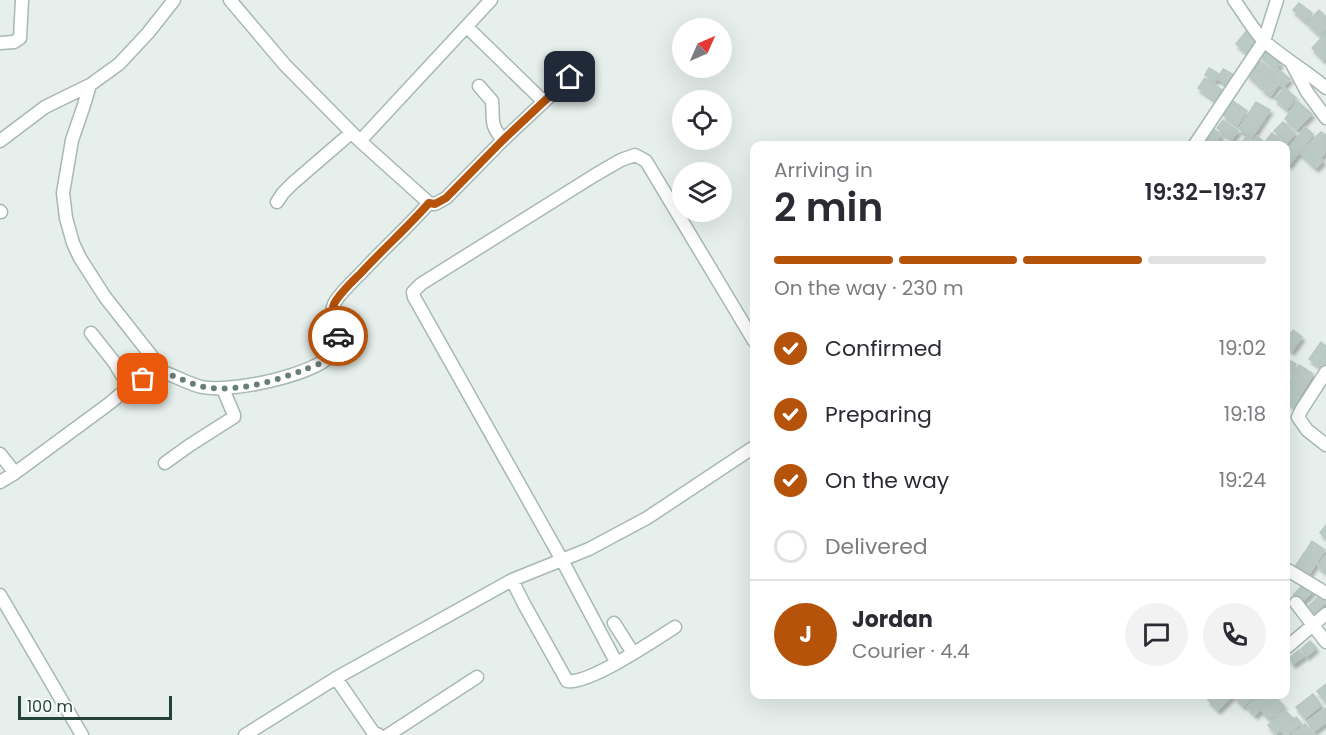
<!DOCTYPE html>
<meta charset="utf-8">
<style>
body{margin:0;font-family:Poppins,sans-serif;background:#f2f2f3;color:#2b2b33;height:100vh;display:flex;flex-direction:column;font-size:22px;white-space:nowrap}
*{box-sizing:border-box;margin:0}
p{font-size:20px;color:#7c7c81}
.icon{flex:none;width:33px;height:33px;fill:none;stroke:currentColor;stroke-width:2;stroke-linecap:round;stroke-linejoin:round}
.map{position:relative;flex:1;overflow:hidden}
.drawer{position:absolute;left:750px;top:141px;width:540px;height:558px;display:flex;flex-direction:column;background:#fff;border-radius:12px;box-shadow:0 6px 24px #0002}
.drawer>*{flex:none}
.needle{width:39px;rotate:45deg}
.buttons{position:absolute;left:672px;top:18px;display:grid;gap:12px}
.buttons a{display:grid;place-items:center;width:60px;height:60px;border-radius:50%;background:#fff;box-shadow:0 6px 24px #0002;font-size:30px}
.scale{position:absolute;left:18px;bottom:15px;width:154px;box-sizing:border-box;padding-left:6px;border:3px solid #24423a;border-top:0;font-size:16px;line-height:21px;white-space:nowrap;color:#24423a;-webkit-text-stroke:4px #f7fbf9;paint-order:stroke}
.pin{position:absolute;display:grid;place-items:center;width:51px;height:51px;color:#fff;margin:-26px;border-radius:12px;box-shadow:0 3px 9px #0006}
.courier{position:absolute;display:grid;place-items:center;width:60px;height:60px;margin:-30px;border:4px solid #b45309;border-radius:50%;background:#fff;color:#222;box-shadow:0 2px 8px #0007}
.head em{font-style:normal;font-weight:600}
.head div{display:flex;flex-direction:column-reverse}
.head{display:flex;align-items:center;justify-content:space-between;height:102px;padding:0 24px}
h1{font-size:39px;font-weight:600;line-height:45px}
.bar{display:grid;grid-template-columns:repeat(4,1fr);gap:9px 6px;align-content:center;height:72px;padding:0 24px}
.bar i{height:8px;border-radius:4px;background:#e1e1e2}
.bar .current{background:#b45309}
.bar p{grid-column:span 4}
.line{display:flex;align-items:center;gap:15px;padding:0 24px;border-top:2px solid #e1e1e2}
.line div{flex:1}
.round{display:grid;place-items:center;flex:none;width:63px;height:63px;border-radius:32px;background:#f2f2f3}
ol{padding:0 24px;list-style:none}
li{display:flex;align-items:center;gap:18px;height:66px}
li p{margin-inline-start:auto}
li .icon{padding:6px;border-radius:50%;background:#b45309;color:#fff;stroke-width:4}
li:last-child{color:#7c7c81}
li i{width:33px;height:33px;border:3px solid #e1e1e2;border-radius:50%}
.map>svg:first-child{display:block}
.building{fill:#bbcac4;stroke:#b8c9c2;stroke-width:1.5;filter:url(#shadow)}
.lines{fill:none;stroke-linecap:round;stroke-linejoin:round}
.minor-casing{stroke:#a8b8b2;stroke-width:15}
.minor{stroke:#fff;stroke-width:12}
.done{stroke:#687f78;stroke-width:6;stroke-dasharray:0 10.8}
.route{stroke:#b45309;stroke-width:8}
</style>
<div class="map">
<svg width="1326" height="735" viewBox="0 0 1326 735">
<defs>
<filter id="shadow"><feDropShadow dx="2.5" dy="4" stdDeviation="1.5" flood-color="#0004"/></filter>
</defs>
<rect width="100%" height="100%" fill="#e6efeb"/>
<!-- building -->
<path class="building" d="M1299,3L1312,13L1305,21L1293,10Z
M1319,10L1326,17V28L1320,35L1307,23Z
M1248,29L1259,38L1247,53L1236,44Z
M1326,33V58L1324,60L1312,48Z
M1264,46L1280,64L1274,70L1257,52Z
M1260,61L1274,72L1268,79L1255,67Z
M1253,67L1268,79L1261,87L1247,74Z
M1209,68L1219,74L1215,81L1205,75Z
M1223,69L1236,76L1230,86L1218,79Z
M1278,69L1290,79L1283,87L1271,77Z
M1205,78L1222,90L1215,100L1198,88Z
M1270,79L1278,85L1271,95L1262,89Z
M1285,88L1296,98L1287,109L1275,99Z
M1233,101L1247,111L1237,125L1223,115Z
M1297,101L1312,114L1297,129L1285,119Z
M1256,102L1270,110L1252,137L1239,129Z
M1223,120L1238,131L1232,139L1217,128Z
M1283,122L1295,133L1287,143L1274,131Z
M1305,127L1313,134L1289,165L1286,162V153Z
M1214,129L1221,135L1212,146H1205L1202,143Z
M1321,132L1326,135V151L1320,158L1323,161L1316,168L1300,153Z
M1272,133L1284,144L1282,146H1271L1266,141Z
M1257,136L1264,142L1261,146L1253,141Z
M1246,137L1257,146H1239Z
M1293,330L1302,337L1292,351L1286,346V340Z
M1321,342L1326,346V353L1318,365L1309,359Z
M1326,354V367L1324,370L1318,366Z
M1289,360L1296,364L1291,373L1286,369V365Z
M1299,365L1313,374L1300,395L1286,386Z
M1288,391L1303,401L1298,409L1286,401V395Z
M1326,525V538L1320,533Z
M1312,541L1325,550L1318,560L1305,552Z
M1304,553L1317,562L1307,577L1294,568Z
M1324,557L1326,558V572L1318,566Z
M1305,583L1313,591L1301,603L1293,595Z
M1320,595L1326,602L1313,614L1307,608Z
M1310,641L1316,648L1307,656L1301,649Z
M1299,650L1304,656L1293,664L1289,658Z
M1326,684V702L1317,691Z
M1214,694H1234L1218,710L1208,700Z
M1238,694H1256L1244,706L1235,697Z
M1260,694H1277L1255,715L1247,707Z
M1313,694L1321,705L1305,718L1296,707Z
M1276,698L1284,706L1270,719L1262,711Z
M1326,708V722L1314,731L1307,722Z
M1284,710L1293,718L1276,734L1268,725Z
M1296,717L1301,723L1288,735H1285L1281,731Z
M1305,724L1314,735H1292Z"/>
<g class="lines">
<!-- minor casing -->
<g class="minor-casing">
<path id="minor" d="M230,0L285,65L360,141L491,0
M1234,0C1243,12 1255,33 1265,42C1285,59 1307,72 1326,88
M467,27L544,102
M0,43L14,42L20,38L22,0
M1291,62L1307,92L1326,118
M479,86L492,101C494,121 489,123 503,140
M0,141L45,107L90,85
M1194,146L1264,41L1277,0
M277,202L283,193L293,183L351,133
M429,203L435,204L446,198L503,140L583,65
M0,211L1,212
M91,333L114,362L129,387
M160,371L153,358L105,297L80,258L73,243L66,218L63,193L72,140L83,108L90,85L119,64L148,33L174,0
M1326,372L1302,409L1298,417L1307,430L1326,445
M0,454L15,473
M165,463L190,445L234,417V415L223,389
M0,482L15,473L110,403L129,387L160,371C174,375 188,384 202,387C230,393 319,375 335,351C345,335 326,317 335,302C342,291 353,281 362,272C384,248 408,227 429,203L360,141
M1286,569L1326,593
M512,580L524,604L567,681C588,685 655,640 675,627
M0,595L82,735
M1296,603L1326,642
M614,623L633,653
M1286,648L1326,614
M616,662L562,560L414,297L413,292L421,284L595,175L621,160L635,155L646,161L754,341
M336,678L373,732L379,735
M245,735L336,678L512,580L589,549L647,518L754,447
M388,735L477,677"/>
</g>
<!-- minor -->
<use href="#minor" class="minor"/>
</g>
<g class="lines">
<!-- done -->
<path class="done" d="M143,379L160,371C177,376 194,387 212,388C242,391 278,380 306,369C311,367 318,365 323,362C332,356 340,347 338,336"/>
<!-- route -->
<path class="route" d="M338,336C336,327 330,313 334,304C339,294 353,281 361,273C383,249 407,228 429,203L435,204L446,198L503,140L570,77"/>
</g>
</svg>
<div class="buttons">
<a><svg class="needle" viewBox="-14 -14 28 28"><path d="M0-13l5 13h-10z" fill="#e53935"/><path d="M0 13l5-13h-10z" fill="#7c7c81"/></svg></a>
<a><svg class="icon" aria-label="locate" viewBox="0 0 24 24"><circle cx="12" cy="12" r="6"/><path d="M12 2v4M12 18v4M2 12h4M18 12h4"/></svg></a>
<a><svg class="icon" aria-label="layers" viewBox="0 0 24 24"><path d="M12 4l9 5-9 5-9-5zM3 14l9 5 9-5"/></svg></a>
</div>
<div class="scale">100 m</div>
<div class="pin" style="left:143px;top:379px;background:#ea580c"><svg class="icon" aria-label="bag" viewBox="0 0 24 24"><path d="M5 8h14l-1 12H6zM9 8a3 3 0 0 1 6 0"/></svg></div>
<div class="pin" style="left:570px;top:77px;background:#1f2937"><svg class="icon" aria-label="home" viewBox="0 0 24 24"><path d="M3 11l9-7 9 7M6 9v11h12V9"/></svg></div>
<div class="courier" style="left:338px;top:336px"><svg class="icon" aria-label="car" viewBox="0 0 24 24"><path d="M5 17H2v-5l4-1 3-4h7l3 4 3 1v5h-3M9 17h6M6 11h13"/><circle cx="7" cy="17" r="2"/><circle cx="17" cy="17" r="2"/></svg></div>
<section class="drawer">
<div class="head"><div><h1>2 min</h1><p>Arriving in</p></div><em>19:32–19:37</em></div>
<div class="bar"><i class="current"></i><i class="current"></i><i class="current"></i><i></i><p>On the way · 230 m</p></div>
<ol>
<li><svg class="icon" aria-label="check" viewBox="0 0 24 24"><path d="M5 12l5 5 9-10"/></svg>Confirmed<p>19:02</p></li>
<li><svg class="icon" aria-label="check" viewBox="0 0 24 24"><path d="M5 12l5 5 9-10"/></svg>Preparing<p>19:18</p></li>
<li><svg class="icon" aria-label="check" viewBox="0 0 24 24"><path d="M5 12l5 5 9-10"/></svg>On the way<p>19:24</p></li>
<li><i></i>Delivered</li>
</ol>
<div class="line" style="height:108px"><b class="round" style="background:#b45309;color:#fff">J</b><div><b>Jordan</b><p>Courier · 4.4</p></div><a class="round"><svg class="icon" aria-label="chat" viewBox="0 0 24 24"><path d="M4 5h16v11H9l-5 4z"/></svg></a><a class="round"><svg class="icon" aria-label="phone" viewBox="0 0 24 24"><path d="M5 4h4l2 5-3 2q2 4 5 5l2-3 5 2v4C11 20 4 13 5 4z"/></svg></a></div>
</section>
</div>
